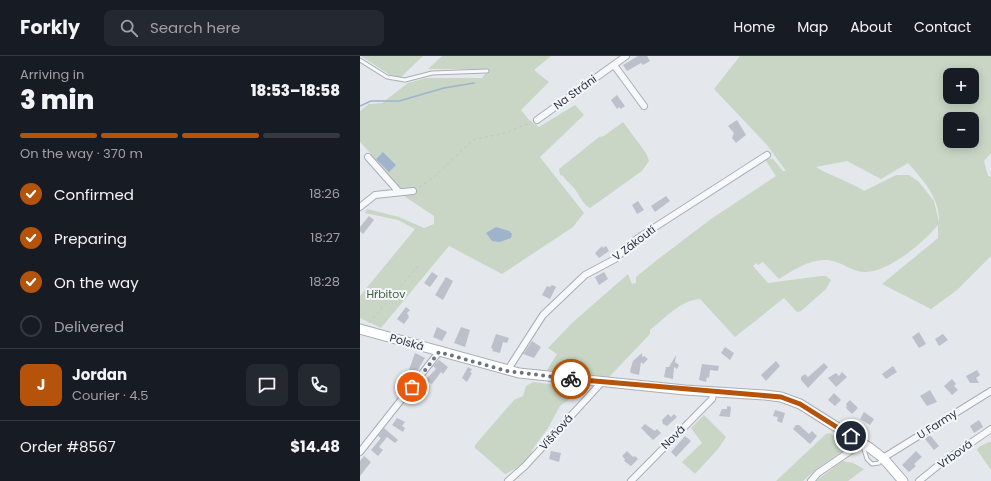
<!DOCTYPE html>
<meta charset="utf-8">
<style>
body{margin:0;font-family:Poppins,sans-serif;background:#242831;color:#f1f3f6;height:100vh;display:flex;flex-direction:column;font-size:15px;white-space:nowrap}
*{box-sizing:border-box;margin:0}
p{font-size:13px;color:#9ea1a6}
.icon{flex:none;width:22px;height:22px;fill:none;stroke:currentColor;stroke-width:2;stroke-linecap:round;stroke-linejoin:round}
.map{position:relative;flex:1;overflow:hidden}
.panel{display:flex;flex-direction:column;background:#171b24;width:360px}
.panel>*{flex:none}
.tools{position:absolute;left:583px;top:12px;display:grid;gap:8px}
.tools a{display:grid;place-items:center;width:36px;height:36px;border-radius:8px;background:#171b24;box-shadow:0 2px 10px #0003;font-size:20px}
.pin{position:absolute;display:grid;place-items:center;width:34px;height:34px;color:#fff;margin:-17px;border:2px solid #fff;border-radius:50%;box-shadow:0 1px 4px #0007}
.courier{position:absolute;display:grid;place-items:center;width:40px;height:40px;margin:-20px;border:3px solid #b45309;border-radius:50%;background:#fff;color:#222;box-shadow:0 1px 5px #0007}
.head em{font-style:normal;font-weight:800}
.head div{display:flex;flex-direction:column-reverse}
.head{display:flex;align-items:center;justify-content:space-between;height:68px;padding:0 20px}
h1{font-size:26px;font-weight:800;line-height:30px}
.bar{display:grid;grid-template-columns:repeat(4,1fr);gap:6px 4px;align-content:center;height:48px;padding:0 20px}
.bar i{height:5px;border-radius:3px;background:#363941}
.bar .selected{background:#b45309}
.bar p{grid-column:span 4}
.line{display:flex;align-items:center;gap:10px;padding:0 20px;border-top:1px solid #363941}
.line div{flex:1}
.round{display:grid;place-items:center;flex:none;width:42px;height:42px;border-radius:8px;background:#242831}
ol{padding:0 20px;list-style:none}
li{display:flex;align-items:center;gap:12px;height:44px}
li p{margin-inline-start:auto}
li .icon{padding:4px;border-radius:50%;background:#b45309;color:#fff;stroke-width:4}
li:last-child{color:#9ea1a6}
li i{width:22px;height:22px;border:2px solid #363941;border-radius:50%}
header{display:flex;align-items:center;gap:24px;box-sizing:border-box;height:56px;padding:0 20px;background:#171b24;border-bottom:1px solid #363941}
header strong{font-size:19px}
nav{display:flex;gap:22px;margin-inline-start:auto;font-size:14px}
.search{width:280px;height:36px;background:#242831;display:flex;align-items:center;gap:10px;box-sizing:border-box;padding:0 14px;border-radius:8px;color:#9ea1a6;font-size:15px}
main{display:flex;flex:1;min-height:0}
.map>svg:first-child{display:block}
.green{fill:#c9d6c5;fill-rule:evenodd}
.water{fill:#9fb4cc}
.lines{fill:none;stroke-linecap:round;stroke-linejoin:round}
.stream{stroke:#9fb4cc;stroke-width:1.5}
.building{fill:#bbc0ca}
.lane-casing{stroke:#a9aeb7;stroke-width:5}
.street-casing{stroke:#a9aeb7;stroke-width:8}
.secondary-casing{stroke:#a9aeb7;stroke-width:11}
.path{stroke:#c2c5cb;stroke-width:1;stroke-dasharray:3 3;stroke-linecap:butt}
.lane{stroke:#f7f8fa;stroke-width:3}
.street{stroke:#f7f8fa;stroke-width:6}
.secondary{stroke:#fff;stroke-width:9}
.done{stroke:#6c737f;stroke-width:4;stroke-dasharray:0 7.2}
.route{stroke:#b45309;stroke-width:5}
.labels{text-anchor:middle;stroke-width:4;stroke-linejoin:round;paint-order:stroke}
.street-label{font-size:11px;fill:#2b3445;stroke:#f4f6f9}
.park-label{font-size:11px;fill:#3f6138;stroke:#f4f6f9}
</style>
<header>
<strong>Forkly</strong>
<div class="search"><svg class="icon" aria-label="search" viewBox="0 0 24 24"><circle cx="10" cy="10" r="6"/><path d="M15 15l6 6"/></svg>Search here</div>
<nav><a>Home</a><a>Map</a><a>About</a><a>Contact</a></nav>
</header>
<main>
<section class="panel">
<div class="head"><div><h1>3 min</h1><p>Arriving in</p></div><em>18:53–18:58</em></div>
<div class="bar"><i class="selected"></i><i class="selected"></i><i class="selected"></i><i></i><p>On the way · 370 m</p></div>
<ol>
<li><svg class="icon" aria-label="check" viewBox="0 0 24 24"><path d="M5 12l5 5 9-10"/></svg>Confirmed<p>18:26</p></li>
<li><svg class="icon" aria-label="check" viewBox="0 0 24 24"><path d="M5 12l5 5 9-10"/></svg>Preparing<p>18:27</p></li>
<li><svg class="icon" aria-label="check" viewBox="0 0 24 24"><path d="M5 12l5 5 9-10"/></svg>On the way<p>18:28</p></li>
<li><i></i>Delivered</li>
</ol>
<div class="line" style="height:72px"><b class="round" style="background:#b45309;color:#fff">J</b><div><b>Jordan</b><p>Courier · 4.5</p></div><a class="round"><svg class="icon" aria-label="chat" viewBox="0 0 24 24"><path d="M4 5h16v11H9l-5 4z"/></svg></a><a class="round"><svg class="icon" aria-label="phone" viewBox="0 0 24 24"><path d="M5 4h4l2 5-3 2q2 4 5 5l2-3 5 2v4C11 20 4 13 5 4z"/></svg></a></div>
<div class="line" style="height:52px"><div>Order #8567</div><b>$14.48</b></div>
</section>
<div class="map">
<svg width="631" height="425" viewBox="0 0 631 425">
<rect width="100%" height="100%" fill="#e4e7ec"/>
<!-- green -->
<path class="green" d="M1,0H63L41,21L30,19Z
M82,0H191L174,14L189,26L161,54L169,64L179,71L215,49L224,59L180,101L224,157L213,171L142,218L89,190L21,272L0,262V240L55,173L38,164L5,157L7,153L39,161L64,172L74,168V160L41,138L10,100L11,98L0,86V55L9,48L22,47L48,27L66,22H122L129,13H68Z
M380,0H631V97L624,105L628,120L631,121V200L597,234L571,253L522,228L578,182V169C563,187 527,218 502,216C493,215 484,208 476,206C455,199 436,213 419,223L403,206L398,209L396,207L393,210L408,227L461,220H466L471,224L466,233L441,255L437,256L424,242L375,281L340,243C321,244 304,263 290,274V278L249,321L187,314L197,298L188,292L212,267L268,218L272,228L276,227V221L297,204L351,163L416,120L404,102L413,103L423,115H426L407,89L354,33ZM590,19H612V41H590ZM590,63H612V85H590ZM487,105L521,123L548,107C563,124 580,142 579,166L574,145L559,126L549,119H536L504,135C489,125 472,121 456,111Z
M263,66L286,97L289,105L282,115L230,152C221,147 220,139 214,132C210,128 207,125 203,120L200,119L199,113L239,81L244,80Z
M173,326L218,332V337L200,350L188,372L172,394L170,403C168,405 147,418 145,418L115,392V389L154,344L163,340L166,330Z
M344,359L366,381L358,393L335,418L322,406L342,387L331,372Z
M470,377L486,389L484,394L455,414L443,425H416L466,378Z
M629,386H631V414L617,394L619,391Z
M482,405L493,407L504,413L488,425H456Z"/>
<!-- water -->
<path class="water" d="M23,96L36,109L29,116L16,103Z
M136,171L149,175L152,178L151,182L140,186L132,185L126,177Z"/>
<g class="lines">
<!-- stream -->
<path class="stream" d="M0,50L11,45H39L84,32L114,27"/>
</g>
<!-- building -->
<path class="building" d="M278,0H287L290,5L283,9L281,7L267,15L263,9Z
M257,39L265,50L261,53L259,51L257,53L251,44Z
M377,64L386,79L376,87L372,82L374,77L368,70Z
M306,140L310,145L295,156L291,150Z
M278,145L284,154L277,158L272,149Z
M9,160L14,164L3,178L0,175V171Z
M242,190L243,192L246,190L249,195L239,202L235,197Z
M72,216L78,220L70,231L64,227Z
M244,216L248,223L239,229L235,221Z
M86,221L93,225L83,244L75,239Z
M192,229L196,231L190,243L182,239L187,230L190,231Z
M46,251L50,254L47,257L49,261L44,268L37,263Z
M77,271L87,276L82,285L73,281Z
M101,271L110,274L105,291L94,287Z
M559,276L566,288L559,292L552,281Z
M136,278L149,282L147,287L143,286L140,297L132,295L133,293L131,292Z
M583,278L588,284L579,290L575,283Z
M172,285L181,291L174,302L163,298Z
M365,291L374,297L370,304L361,297Z
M55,297L65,302L56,317L49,314Z
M282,297V301L284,300L288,303L283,308L281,306L279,319L271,317L270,315L273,305Z
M316,299L315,306L319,309L317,313L314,311L313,323L304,321L306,311H309Z
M79,304L88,311L83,318L81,316L72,328L65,324L76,313L73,310Z
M416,305L420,310L406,325L401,319Z
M464,307L468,311L448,332L441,324V321L445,318L448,321Z
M342,308L359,310L358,315L350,314L349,322L347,321L346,326L339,324Z
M533,310L537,316L526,323L522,318Z
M108,311L112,313L110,316L112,317L107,326L102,322Z
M617,314L620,319L616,322L619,327H610L606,320Z
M482,316L487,321L476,331L468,322L476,317L479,320Z
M592,323L596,328L594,330L598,334L592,339L584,330Z
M570,334L577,346L567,350L560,340Z
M474,337L481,344L475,350L468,344Z
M490,344L498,352L492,358L486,352L487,350L486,348Z
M367,350L371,351L370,361L359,360L362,353H367Z
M415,354L425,357L422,367L417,365L418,361L413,360Z
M504,356L514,363L510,369L500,363Z
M308,358L311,361L314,358L317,361L307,370L303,368L302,364Z
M37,362L45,366L42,370L45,372L43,376L32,369Z
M619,364L623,371L614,377L610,370Z
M285,368L295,375L297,373L301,377L293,384L281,372Z
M436,369H439L449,378L452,375L457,380L450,388L433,373Z
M24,372L38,384L35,387L27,381L19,391L23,394L18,400L11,394L21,382L18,380Z
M570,379L579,390L574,394L565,383Z
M325,380L331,385L316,401L311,396Z
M191,395L201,397L199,406L189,403Z
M267,395L273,401L275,400L278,403L271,410L264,405L265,403L262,400Z
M556,395L562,401L554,408L556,410L549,416L542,409Z
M4,400L11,406L0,420V405Z"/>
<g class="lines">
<!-- lane casing -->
<g class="lane-casing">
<path id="lane" d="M0,4L27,21L45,24L72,17L127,15
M503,390L507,403L512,408L519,407L522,403"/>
</g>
<!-- street casing -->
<g class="street-casing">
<path id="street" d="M254,9L284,50
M177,64L266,0
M8,101L39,136
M0,151L15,139L53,135
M147,315L183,259L225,219L255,203L275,184L407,99
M0,396L79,296
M523,402L631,335
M148,425L165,410L242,326
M271,425L352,343L354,336
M451,425L458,417L502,387
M559,425L580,408L631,373"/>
</g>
<!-- secondary casing -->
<g class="secondary-casing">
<path id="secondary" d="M0,273L159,317L325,334L405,339L421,341L440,348L510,392L523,402L543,425"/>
</g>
<!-- path -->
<path class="path" d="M59,131L73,122L113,84L145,77L172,66
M9,267L58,210"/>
<!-- lane -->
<use href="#lane" class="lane"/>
<!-- street -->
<use href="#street" class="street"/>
<!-- secondary -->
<use href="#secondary" class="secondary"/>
</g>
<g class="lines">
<!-- done -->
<path class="done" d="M52,331L79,296L147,315L211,323"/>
<!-- route -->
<path class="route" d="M211,323L421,341L440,348L491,380"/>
</g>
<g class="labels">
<!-- street labels -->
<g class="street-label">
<text transform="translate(215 36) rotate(-36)" y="4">Na Stráni</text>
<text transform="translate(274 187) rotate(-37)" y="4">V Zákoutí</text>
<text transform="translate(47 286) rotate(16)" y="4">Polská</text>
<text transform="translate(577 368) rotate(-33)" y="4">U Farmy</text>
<text transform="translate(196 376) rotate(-48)" y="4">Višňová</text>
<text transform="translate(313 381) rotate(-45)" y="4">Nová</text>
<text transform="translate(595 398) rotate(-36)" y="4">Vrbová</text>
</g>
<!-- park labels -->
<g class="park-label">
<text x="26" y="242">Hřbitov</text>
</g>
</g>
</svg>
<div class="tools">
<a>+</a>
<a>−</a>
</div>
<div class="pin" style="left:52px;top:331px;background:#ea580c"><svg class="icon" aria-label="bag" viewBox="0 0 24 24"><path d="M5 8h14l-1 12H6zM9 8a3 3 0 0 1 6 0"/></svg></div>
<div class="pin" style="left:491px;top:380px;background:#1f2937"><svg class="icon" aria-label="home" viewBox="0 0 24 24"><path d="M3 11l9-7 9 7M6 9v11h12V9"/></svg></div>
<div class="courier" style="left:211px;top:323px"><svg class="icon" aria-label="bike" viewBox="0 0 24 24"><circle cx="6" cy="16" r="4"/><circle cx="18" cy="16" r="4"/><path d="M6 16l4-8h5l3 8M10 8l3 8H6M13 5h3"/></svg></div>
</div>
</main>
